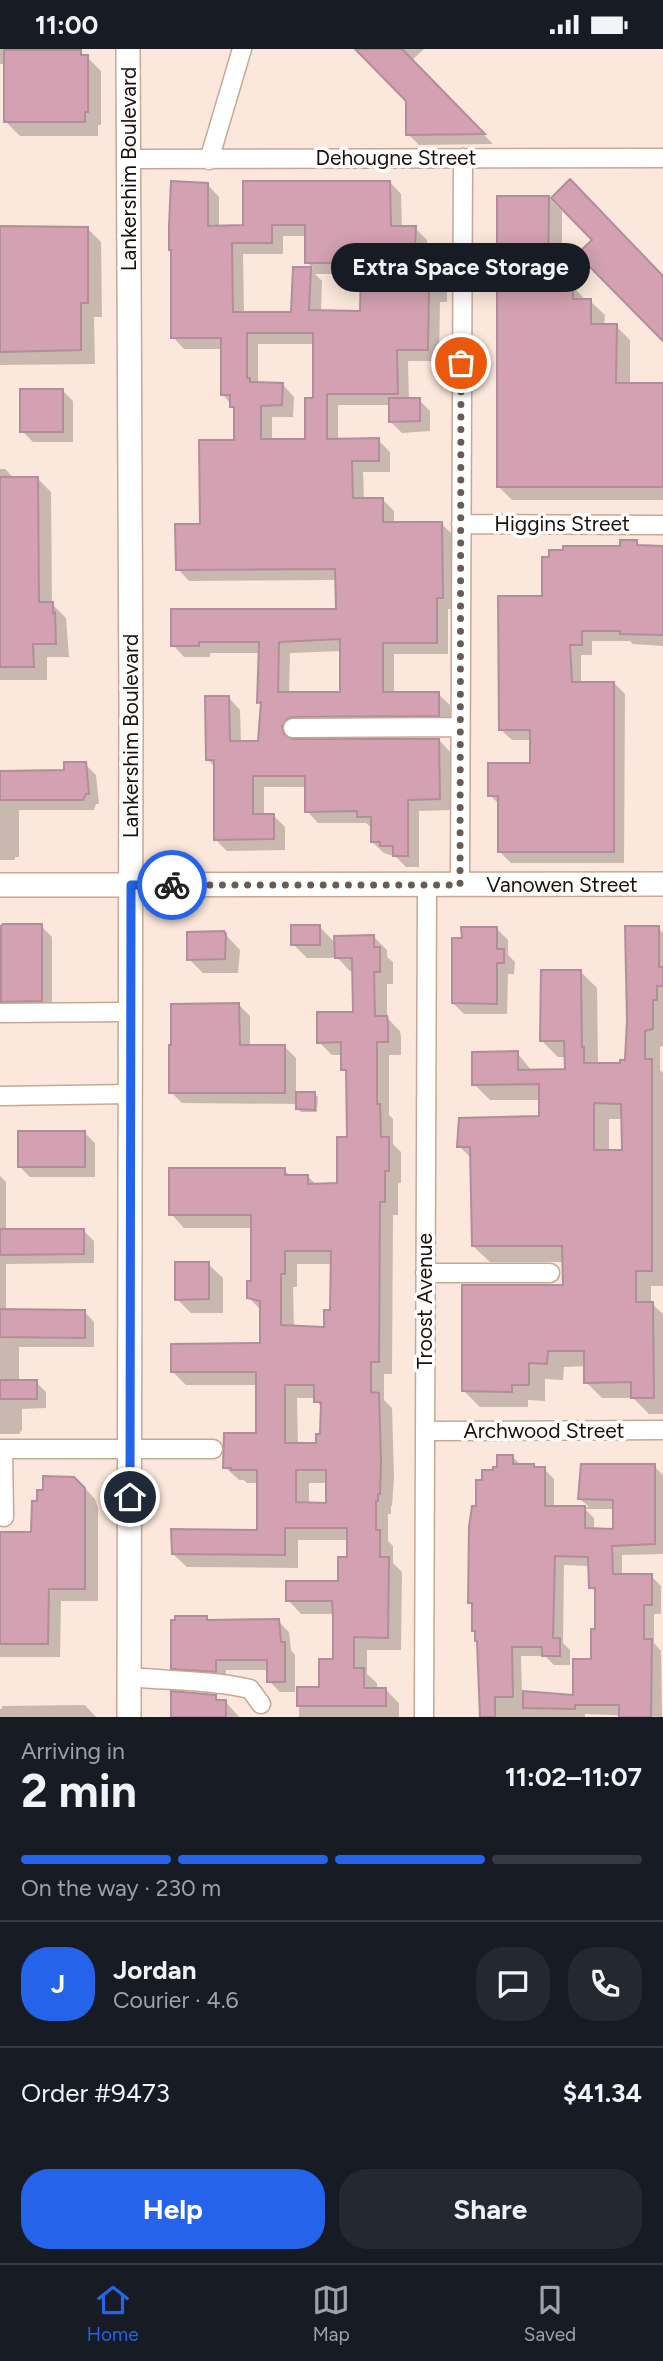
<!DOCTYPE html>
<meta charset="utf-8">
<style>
body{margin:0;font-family:Figtree,sans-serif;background:#242831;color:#f1f3f6;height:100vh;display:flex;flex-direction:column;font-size:26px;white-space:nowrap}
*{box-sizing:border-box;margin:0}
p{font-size:23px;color:#9ea1a6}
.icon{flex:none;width:38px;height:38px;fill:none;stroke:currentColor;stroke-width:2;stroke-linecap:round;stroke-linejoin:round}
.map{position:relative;height:1668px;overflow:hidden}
.sheet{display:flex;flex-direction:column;background:#171b24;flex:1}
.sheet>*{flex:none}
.pin{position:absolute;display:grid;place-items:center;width:60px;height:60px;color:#fff;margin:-30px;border:4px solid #fff;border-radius:50%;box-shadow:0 2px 7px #0007}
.courier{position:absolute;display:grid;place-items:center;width:70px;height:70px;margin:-35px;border:5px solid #2563eb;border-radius:50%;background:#fff;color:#222;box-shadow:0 2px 9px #0007}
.bubble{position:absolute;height:49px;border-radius:24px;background:#171b24;box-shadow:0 4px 18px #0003;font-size:23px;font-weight:700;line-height:49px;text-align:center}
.headline em{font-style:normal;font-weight:700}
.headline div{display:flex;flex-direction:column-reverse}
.headline{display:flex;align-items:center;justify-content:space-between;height:119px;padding:0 21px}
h1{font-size:46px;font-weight:700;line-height:52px}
.bar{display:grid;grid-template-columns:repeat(4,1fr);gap:10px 7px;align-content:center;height:84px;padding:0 21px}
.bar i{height:9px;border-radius:5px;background:#363941}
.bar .on{background:#2563eb}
.bar p{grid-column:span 4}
.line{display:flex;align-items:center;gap:18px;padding:0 21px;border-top:2px solid #363941}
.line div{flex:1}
.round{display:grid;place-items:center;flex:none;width:74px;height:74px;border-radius:28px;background:#242831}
.button{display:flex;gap:14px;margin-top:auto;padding:14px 21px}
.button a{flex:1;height:80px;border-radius:28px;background:#2563eb;color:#fff;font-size:28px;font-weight:700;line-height:80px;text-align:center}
.button a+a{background:#242831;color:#f1f3f6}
.status{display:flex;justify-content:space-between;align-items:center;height:49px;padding:0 35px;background:#171b24;direction:ltr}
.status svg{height:19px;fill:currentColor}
.menu{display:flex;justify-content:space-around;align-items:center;height:98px;border-top:2px solid #363941;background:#171b24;font-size:19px;color:#9ea1a6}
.menu a{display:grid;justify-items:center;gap:4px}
.menu .on{color:#2563eb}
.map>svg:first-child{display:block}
.shadow{fill:#0003;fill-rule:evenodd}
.building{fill:#d3a1b2;stroke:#b18e99;stroke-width:2;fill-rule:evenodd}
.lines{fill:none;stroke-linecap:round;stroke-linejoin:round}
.minor-casing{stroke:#c7a894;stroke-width:21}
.major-casing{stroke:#c7a894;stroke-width:26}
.minor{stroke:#fff;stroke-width:18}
.major{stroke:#fff;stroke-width:23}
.done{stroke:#6a5c53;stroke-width:7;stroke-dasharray:0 12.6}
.route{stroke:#2563eb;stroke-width:9}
.labels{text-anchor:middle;stroke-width:7;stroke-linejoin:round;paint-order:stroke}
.street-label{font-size:21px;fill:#1c110a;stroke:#fff}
</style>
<div class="status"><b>11:00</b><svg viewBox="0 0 49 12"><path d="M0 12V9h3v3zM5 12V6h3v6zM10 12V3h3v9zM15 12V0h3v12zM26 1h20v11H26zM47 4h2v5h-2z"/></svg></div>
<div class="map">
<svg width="663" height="1668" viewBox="0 0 663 1668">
<rect width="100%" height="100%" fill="#fbe7db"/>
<!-- shadow -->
<path class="shadow" d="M0,0H19V3H80L87,8L101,22V76H98V87H20L6,73V15H0Z
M357,0H424L411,12L493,95L419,96L408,85L407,51Z
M390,133L401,145L402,179H415L427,191L426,219H435L447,231V253H440L439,312H408L409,351H419L430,362V382L402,384L391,373V356H338V391H378L390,403V423H363L364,450H382L394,462V475L441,474L453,486V560H448V605H394V645H438L450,656V678L295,684L293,692L439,691L450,703L451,761L419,762V818H406L396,808L384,804L372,793V779L366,774H318L307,762V738H264V767L273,766L285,778V801L227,802L215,790L216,719L207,710L229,649L240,661L241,694L260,693L262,657L258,653L260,604H210V608H184L173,596L337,562V531L189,532L178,520L202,477L236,392V361L223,346V300H184L173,288L208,136L219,148V178H245ZM283,187H307V213L313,220H294L293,264H244L243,205H283ZM315,225H351L355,228H362V264L321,263L322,232ZM258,295H315V350L307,392H272V368H293L294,348L283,336L258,335ZM342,602V645H289L290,604Z
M548,148L562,162V236H572L586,252H590L605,266L604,277H616L630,291V336H663V451H512L498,437Z
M0,179H87L101,193L102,268H94L95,315L0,316Z
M62,341L73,352V393H33L22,382Z
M0,420H5L14,429H37L51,443L52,555L66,569L69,608H47V631H0Z
M636,493L641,498H663V597L633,595L630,592H592V606H581V634H614L625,645L624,814H511L500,803V756L490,746L532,716V691H512L501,681L544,549L621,499Z
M85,715L96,726L99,755H96L94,761H19V808H15V811H0V723H65Z
M41,877L52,888V963H14L3,952Z
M319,877L336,895L374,888L387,901V908L393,913V935H387V969L400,982L401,988V1006H389V1066L393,1070V1095L401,1103V1134H398V1166H393L392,1325H384V1351L392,1359L394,1428L392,1457H391V1465H388V1492L393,1497V1514L402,1523L401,1601H367V1625L377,1634V1640H385L399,1654V1668H299V1640H321L335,1611L334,1565H301L288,1551L340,1534L349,1509V1491H298V1519L187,1518L173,1505L258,1482L259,1434H247L244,1431H239L225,1418L258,1386V1336H186L173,1323L262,1296V1262L249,1249L253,1233V1179H184L171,1165L284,1121L291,1127H307L317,1136H339L349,1089L348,1025L343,1020V1006H332L319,993L354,964V922H350L334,905V909H307L293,895ZM297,1215H333L332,1263L326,1280L294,1278L293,1238H297ZM297,1349H316V1352L323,1359L322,1387L318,1396H298ZM309,1434H327V1456L309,1455Z
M658,879L663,884V997L660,998V1021L663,1024V1237H651V1254L663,1265V1365H649L633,1349H602L586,1333V1317L564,1318L563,1331L545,1330V1352L528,1351V1358H480L463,1341L564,1238V1213H490L473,1197L472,1110L459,1097L540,1069V1051H490L474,1035L517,1004L533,1023L566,1022V1008H558L542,992L581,923L597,939L598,1014L622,1016L627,1012ZM609,1070H623L624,1103H609Z
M497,880L508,891V906L515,913L514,925H508L507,965H464L453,954L463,890Z
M224,884L240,901L238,924H203L189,910Z
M239,956L250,967V998H285L296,1009V1044L314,1045L318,1048L317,1063H301L298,1060V1055L182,1054L171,1043Z
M85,1084L95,1094V1128H30L19,1117Z
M0,1127L6,1133V1182H84L94,1192V1214L6,1215V1262H84L94,1273V1298H19V1333H36L46,1343V1359L22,1360V1381L19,1385H0Z
M208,1215L223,1229V1264H191L177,1250Z
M512,1407L521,1416H534L537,1420H544L554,1430V1458H589L580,1450L654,1417L663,1426V1505L622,1506V1526L651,1527L661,1537V1565H654V1594L661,1602L662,1668L585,1665V1668H481L477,1584L474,1581V1557L470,1553L483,1433ZM585,1460H615V1482L594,1481V1469ZM564,1516L590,1517L591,1538L597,1544V1582L593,1612L575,1648L522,1644L521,1607H545L554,1616H570V1601L563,1594Z
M82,1436L95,1450L98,1459V1552H61L60,1608H0V1485H32Z
M206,1569L209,1572H278L289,1583L291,1601L295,1606V1643H280L269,1632V1621H226V1633L184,1630L173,1619Z
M215,1648L221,1653H226L239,1668H173Z
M85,1656L96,1668H0V1660H2V1657Z"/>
<!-- building -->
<path class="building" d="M355,0H402L485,85L406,86V52Z
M4,1H81V6H88V63H85V73H4Z
M570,130L663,227V292L577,205L592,191L551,149Z
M171,132L208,134V177L243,176V132H390L391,177H416L414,218H436V242H429L428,301H397L398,345H327V390L379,389V412H352L353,449H383V473H442L443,549H437V594H383V643H439V667L293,668L287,670L282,678L284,685L293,690H439L440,750L408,751V807H393V797H380V793H371V768H357V762L305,763V727H253V765H274V790L214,791V711H206L205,647H229L230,692H258L261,653L257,654L259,593H199V597H171V560H336L335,520L176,521L175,475H200L199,391H234V358H230V346H221V289H171V201H169V177ZM272,176H305V214H341V217H361L360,262L309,261L311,218H293L291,263H233L232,194H272ZM247,284H313V349H305V390H261V357L282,356L283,334L250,333V329H247ZM340,590V643H278L279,593Z
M497,147H549L548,234H573V250H591V275H617L616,334H663V438H497Z
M0,177L88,178V254H81V301L0,303Z
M20,340H63V383H20Z
M389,349H420V372L389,373Z
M0,428H38L39,553H53V564L55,563L56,595H33L34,618H0Z
M620,491H637V496L663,497V586L620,585V582H582V596H570L572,633H614V803H498V747H488V714H530V681H499L498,547H542V508H549V501H563V497H620Z
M64,713H86L89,745H86L83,751H0V722L64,721Z
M3,875H42V952L1,953V877Z
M291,876H320V896H291Z
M625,877H659V918H663V937H657V951H653V980L645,982V1010H652V1222H636V1253H653L654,1349H631V1333L584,1334V1302H548L547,1315L529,1314V1336H512V1343L462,1342V1236H563L562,1197H472L470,1098H457L459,1069L539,1067V1035L472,1036V1003L518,1002V1021L565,1020L564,992H540L541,921H581L582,998H584V1014H620V1011H625L627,971ZM594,1054L621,1055L622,1101H594Z
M461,878H497V900H504V914H497V955L452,954V889H462Z
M224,882L226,885L225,910L187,911V883Z
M374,886V898H380V923H374L375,965V967H387L388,973V993H377V1055H380L381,1088H389V1122H385V1153H380L379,1313H371V1343L379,1344L381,1413L380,1445H378V1452H376V1481H380V1508H389L388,1589L354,1588V1619H364V1639H386V1657H297V1638H319V1610H333V1569L332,1552H286V1532H338V1508H347V1479H285V1506L172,1505L171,1480L257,1481V1421H231V1419H223L224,1384H256V1323H171V1295L260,1294V1252L247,1249V1232H251V1166H169V1119H285V1126H308V1135L337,1134V1088H347L346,1021H341V993L317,994V963H353L352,909H335L334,887ZM285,1202H331L330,1261H324V1278L281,1276V1225H285ZM285,1336H314V1353H321L320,1385H316V1394H285ZM296,1421H326V1454L296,1453Z
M239,954L240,996H285V1044H169V996H171V955Z
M296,1043H315V1061L296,1060Z
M18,1082H85V1118H18Z
M0,1180H84V1205L0,1206Z
M175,1213H209V1250L175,1251Z
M0,1260L85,1261V1289L0,1288Z
M0,1331H37V1350H0Z
M497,1406H513V1415H534V1418H545V1457H585V1479L613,1480V1451L578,1450L581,1415H655V1495L612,1497L613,1525H652V1556H644V1590H652L651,1668H619V1656H575V1660L523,1659V1642L573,1646V1610H591V1580H595V1539H589L588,1508L555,1507L553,1589H560V1607H542V1598H512L513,1648H495V1668H480L477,1592H475V1582H472V1554H468L469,1478L472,1457H476V1431H482V1421H493V1418H497Z
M43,1427L74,1428L85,1439V1540H49L48,1595H0V1483H31L32,1452H37V1441H43Z
M175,1567H207V1571L279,1570L281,1593H285V1633H267V1611H216V1623L171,1620V1571H175Z
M171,1642L216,1646V1651H226V1668H171Z"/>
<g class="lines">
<!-- minor casing -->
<g class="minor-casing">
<path id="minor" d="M129,110L663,109
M209,111L242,0
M461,475L663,476
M293,679L460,678
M460,836L463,109
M0,964L131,963
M0,1047L131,1045
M425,1224H550
M425,1382L663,1381
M0,1400H213
M3,1400L4,1468
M130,1628C170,1632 211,1631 250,1640L261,1655
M424,1668L427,836"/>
</g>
<!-- major casing -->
<g class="major-casing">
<path id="major" d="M128,0L131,657L129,1668
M0,836L663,835"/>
</g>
<!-- minor -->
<use href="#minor" class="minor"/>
<!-- major -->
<use href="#major" class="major"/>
</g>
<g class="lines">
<!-- done -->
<path class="done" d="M172,836H460L461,314"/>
<!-- route -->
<path class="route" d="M130,1448L131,836H172"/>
</g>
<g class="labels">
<!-- street labels -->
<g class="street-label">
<text x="396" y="116">Dehougne Street</text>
<text transform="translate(129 120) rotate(-90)" y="7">Lankershim Boulevard</text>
<text x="562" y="482">Higgins Street</text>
<text transform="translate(131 687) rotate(-90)" y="7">Lankershim Boulevard</text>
<text x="562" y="843">Vanowen Street</text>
<text transform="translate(425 1252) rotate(-90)" y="7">Troost Avenue</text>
<text x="544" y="1389">Archwood Street</text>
</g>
</g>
</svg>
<div class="pin" style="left:461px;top:314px;background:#ea580c"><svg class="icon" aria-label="bag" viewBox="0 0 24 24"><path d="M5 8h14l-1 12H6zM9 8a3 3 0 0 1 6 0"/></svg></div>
<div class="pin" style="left:130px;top:1448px;background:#1f2937"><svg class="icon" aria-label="home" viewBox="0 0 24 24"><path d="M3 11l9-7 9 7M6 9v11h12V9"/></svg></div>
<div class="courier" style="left:172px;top:836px"><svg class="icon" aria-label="bike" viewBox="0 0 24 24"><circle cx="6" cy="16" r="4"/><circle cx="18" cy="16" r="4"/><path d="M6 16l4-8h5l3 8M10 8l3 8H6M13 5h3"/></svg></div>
<div class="bubble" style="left:331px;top:194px;width:259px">Extra Space Storage</div>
</div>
<section class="sheet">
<div class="headline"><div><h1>2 min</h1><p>Arriving in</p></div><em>11:02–11:07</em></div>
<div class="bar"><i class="on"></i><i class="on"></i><i class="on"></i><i></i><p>On the way · 230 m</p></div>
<div class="line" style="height:126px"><b class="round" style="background:#2563eb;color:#fff">J</b><div><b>Jordan</b><p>Courier · 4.6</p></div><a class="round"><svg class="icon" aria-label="chat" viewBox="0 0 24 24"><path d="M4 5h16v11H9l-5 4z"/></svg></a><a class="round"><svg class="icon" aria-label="phone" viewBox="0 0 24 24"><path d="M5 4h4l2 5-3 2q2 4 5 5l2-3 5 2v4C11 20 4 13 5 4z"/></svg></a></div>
<div class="line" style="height:91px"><div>Order #9473</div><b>$41.34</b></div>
<div class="button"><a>Help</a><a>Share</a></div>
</section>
<nav class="menu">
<a class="on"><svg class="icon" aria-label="home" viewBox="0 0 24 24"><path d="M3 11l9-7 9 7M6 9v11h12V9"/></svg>Home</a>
<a><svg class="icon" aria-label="map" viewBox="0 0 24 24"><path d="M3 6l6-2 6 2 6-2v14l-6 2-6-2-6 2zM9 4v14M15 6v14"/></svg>Map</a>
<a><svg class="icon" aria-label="saved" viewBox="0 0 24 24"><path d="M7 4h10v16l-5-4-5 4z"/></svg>Saved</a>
</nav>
